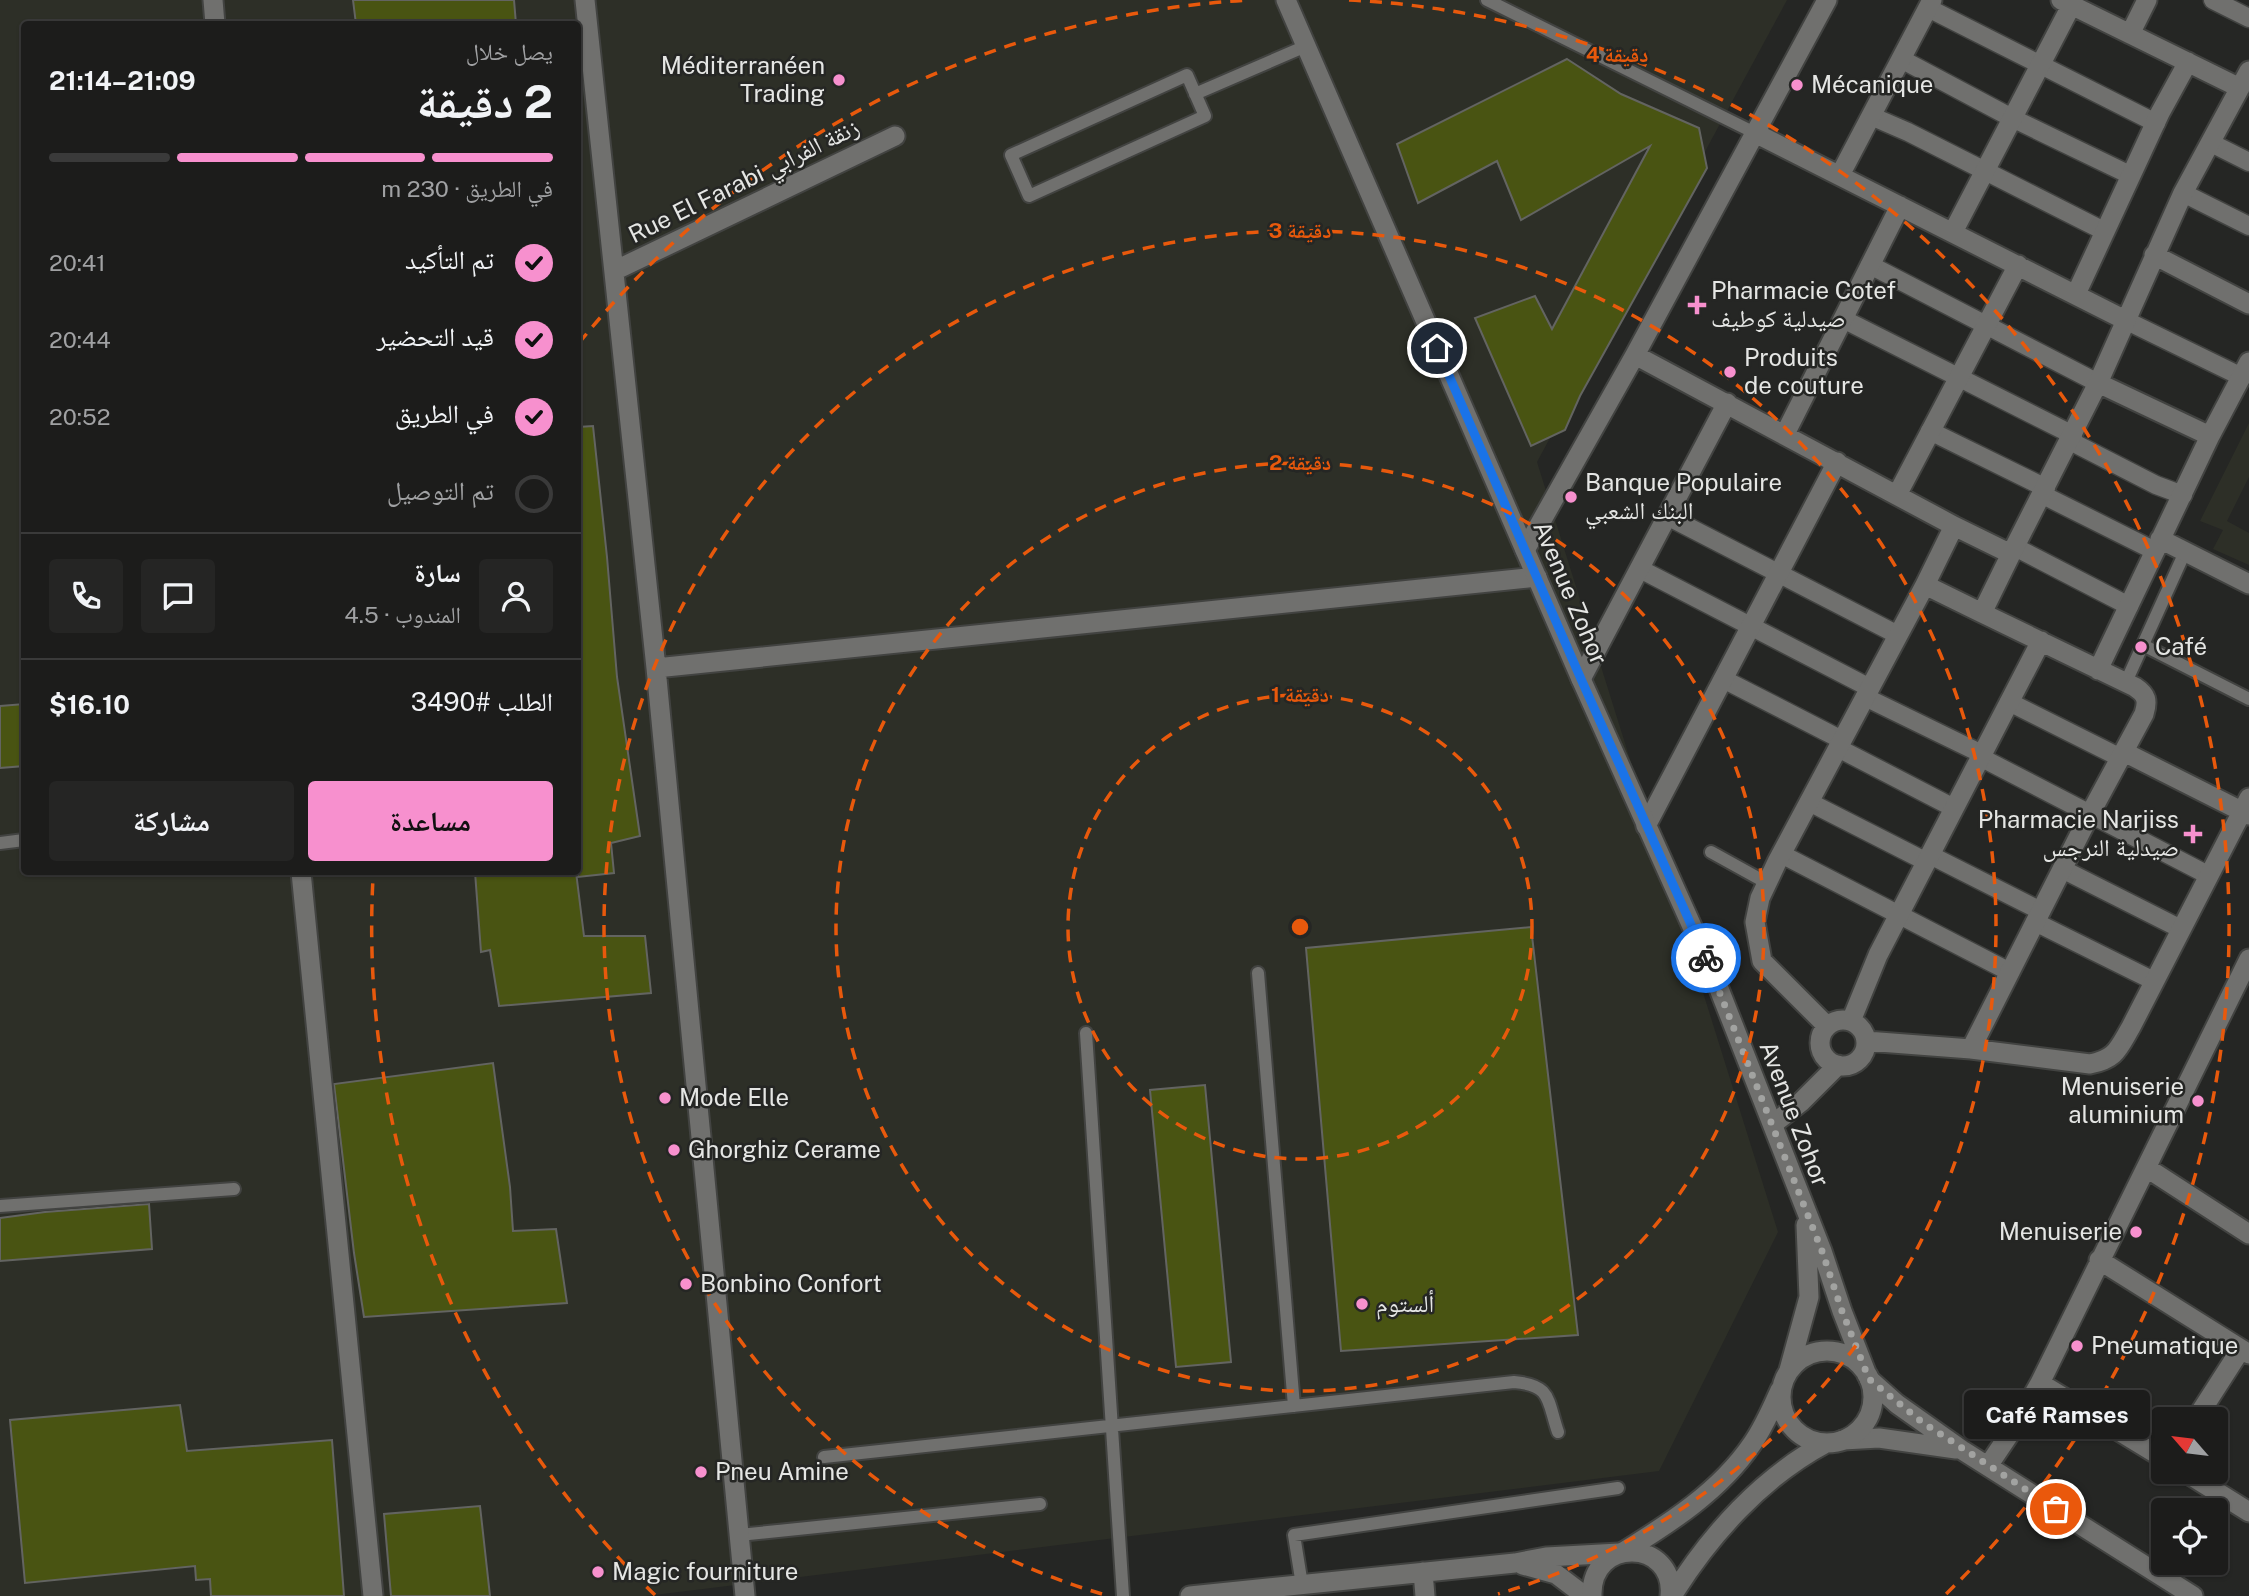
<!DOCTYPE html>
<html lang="ar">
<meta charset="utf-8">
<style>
body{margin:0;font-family:"Public Sans","Noto Naskh Arabic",sans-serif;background:#252524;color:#f1f3f6;direction:rtl;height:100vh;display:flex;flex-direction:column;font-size:26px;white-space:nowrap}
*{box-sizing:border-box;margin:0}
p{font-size:23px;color:#a0a1a3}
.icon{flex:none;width:38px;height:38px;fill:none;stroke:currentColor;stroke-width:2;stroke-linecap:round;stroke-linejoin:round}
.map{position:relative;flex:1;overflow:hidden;direction:ltr}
.panel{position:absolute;left:21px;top:21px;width:560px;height:854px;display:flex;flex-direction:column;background:#1c1c1b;border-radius:7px;box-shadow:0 2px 5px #0004,0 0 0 2px #3a3a3a;direction:rtl}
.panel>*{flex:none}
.needle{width:46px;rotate:298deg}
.tools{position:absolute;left:2151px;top:1407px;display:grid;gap:14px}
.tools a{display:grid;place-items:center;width:77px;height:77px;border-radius:7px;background:#1c1c1b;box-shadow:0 2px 5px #0004,0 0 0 2px #3a3a3a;font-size:35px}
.pin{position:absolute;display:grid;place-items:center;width:60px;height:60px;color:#fff;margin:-30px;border:4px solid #fff;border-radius:50%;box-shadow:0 2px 7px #0007}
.courier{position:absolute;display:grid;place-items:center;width:70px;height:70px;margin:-35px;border:5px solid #1a73e8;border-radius:50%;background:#fff;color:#222;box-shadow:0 2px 9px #0007}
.bubble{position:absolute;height:49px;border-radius:7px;background:#1c1c1b;box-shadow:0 2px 5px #0004,0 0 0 2px #3a3a3a;font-size:23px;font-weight:700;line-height:49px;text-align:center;direction:rtl}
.summary em{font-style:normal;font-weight:700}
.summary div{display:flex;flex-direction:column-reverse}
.summary{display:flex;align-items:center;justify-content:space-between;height:119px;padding:0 28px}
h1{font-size:46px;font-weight:700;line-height:52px}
.bar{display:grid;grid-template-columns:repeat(4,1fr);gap:10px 7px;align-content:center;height:84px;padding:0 28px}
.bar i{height:9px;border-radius:5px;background:#3a3a3a}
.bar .on{background:#f790ce}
.bar p{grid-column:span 4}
.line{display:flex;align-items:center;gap:18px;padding:0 28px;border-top:2px solid #3a3a3a}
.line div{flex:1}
.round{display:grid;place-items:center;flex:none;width:74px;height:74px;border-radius:7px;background:#252524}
ol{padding:0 28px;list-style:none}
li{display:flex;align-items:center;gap:21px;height:77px}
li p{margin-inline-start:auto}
li .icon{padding:7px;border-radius:50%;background:#f790ce;color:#111;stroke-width:4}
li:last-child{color:#a0a1a3}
li i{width:38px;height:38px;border:4px solid #3a3a3a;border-radius:50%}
.cta{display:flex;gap:14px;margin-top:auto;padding:14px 28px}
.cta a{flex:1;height:80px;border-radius:7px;background:#f790ce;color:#111;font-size:28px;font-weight:700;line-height:80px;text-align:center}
.cta a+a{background:#252524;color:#f1f3f6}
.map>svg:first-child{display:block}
.built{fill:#2d2f27;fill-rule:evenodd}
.building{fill:#495412;stroke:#636461;stroke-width:2}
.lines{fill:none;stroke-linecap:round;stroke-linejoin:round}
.service-casing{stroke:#424341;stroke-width:16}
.pedestrian-casing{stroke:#424341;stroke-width:21}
.minor-casing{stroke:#424341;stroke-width:23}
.secondary-casing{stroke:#424341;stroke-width:23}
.service{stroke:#70706e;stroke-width:12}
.pedestrian{stroke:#70706e;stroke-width:18}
.minor{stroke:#70706e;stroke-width:19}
.secondary{stroke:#70706e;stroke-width:19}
.done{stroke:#a2a3a1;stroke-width:7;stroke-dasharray:0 12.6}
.route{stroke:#1a73e8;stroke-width:9}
.ring{fill:none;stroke:#e8590c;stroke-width:3.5;stroke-dasharray:12 9}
.poi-dot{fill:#f790ce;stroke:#252624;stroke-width:2.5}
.labels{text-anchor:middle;stroke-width:5;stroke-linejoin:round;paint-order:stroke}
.poi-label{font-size:24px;fill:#e5e6e4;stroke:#252624;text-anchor:start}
.street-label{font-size:24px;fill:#e5e6e4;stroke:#252624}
.centre{fill:#e8590c;stroke:#252624;stroke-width:3.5}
.ring-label{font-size:21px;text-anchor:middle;font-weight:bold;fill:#e8590c;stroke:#252624;stroke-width:5;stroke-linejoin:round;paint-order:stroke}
</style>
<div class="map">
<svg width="2249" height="1596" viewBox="0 0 2249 1596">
<rect width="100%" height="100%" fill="#252624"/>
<!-- built -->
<path class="built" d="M0,0H1787L1537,462L1778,1232L1659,1471L646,1596H0ZM24,24H578V872H24Z
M2249,423V477L2227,521L2249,533V565L2213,549L2223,530L2200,521Z"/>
<!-- building -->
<path class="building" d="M353,0H514L516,24H356Z
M1567,59L1621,94L1699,128L1707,168L1580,396L1565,430L1531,446L1475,318L1535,296L1552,329L1650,146L1521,220L1497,161L1418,203L1397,144Z
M593,426L607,557L617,677L640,836L611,843L614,873L578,877V427Z
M24,704V766L0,768V706Z
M475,872H576L584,936H645L651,993L499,1006L490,950L481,952Z
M1531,927L1578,1335L1341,1351L1306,948Z
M493,1063L510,1187L513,1231L556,1229L567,1303L364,1317L354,1253L334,1084Z
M1205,1085L1231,1362L1176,1367L1150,1090Z
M149,1204L152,1249L0,1261V1218L45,1212Z
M180,1405L187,1451L332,1440L344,1596H211L210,1579L196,1580L195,1566L25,1583L10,1420Z
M480,1506L490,1596H391L384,1514Z"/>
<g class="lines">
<!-- service casing -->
<g class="service-casing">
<path id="service" d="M1487,0L1755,133
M1187,75L1205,116L1029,196L1011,155Z
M1195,94L1306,46
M2143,645L2249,699
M2126,682L2185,552
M0,843L24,840
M1711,852L1767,883
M1258,973L1294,1406
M1086,1033L1123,1596
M0,1206L234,1189
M824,1457L1514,1382C1552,1385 1547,1400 1558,1432
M739,1535L1040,1504
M1302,1585L1294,1535L1618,1488"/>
</g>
<!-- pedestrian casing -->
<g class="pedestrian-casing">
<path id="pedestrian" d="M2213,0L2249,18
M1928,8L2156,123
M1901,59L2012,118L2130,175
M1871,116L1908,132L2104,231
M2211,143L2249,162
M2183,193L2249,226
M1870,265L2098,383
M1843,319L2073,435
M2125,320L2242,377
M1930,431L2046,488
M2070,441L2156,485L2183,495
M2043,495L2155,551
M1667,516L1898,635
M2015,547L2129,606
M1640,569L1870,688
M1723,679L1842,740
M1865,697L1982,754
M2009,702L2121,758
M1838,748L1954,808
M1980,757L2208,875
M1809,802L1927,862
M1781,854L2010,972
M1930,855L2041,911
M2062,869L2181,929
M2035,922L2154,981"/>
</g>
<!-- minor casing -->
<g class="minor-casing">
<path id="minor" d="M213,0L215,24
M585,0L656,668L745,1596
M2061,0L2240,88
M2130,34L2147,0
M1755,133L2125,320
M1840,175L1932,0
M1953,232L2071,6
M2154,255L2249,304
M614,271L895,136
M2076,294L2160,113L2188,62
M1635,355L1954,526L2011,554L1982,613L1925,585L1954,526
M2098,383L2210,436
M1785,434L1900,206
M1897,495L2018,265
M2160,539L2249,584
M1525,550L1635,355L1827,0
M2011,554L2098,383L2183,193L2249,71
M656,668L1537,577
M2098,670L2210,436L2249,362
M1581,679L1727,403
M2124,752L2249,815
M1646,826L1837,462
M301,872L373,1596
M1820 1043a23 23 0 1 1 46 0a23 23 0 1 1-46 0Z
M1851,1021L1878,955L2041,641
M1827,1026L1762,961L1755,922L1760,898L1777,862L1925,585
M1866,1041L1971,1049L2090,1064C2116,1059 2118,1049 2131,1027L2249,798
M1971,1049L2090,814L2144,714C2148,701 2147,695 2135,687L1982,613
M1773,1124L1801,1102L1838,1065
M2147,1168L2249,1234
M2099,1260L2249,1354
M1869,1379L1897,1404L1962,1450L2193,1596
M2040,1383L2163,1458
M2196,1419L2241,1349
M1843,1440L1879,1438L1956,1449
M1988,1466L2019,1420L2040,1383L2249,959
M2185,1472L2249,1512
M1523,1565L1556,1574L1585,1596
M1423,1572L1425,1596
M1190,1596L1515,1563L1546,1557L1619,1553"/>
</g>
<!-- secondary casing -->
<g class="secondary-casing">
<path id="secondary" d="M1286,0L1581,679L1712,971L1822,1251L1842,1311L1867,1375
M1781 1397a46 46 0 1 1 92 0a46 46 0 1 1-92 0Z
M1789,1370L1809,1297L1806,1225
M1623,1552C1670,1523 1720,1491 1752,1444C1764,1427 1772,1408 1780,1390
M1592,1596C1590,1536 1676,1539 1670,1596
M1672,1596C1710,1535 1762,1477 1826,1443"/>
</g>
<!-- service -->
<use href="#service" class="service"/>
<!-- pedestrian -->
<use href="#pedestrian" class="pedestrian"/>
<!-- minor -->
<use href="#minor" class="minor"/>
<!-- secondary -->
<use href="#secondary" class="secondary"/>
</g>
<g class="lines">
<!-- done -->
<path class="done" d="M1706,958L1822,1251L1842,1311L1869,1379L1922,1422L2056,1509"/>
<!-- route -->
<path class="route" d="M1437,348L1581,679L1706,958"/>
</g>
<!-- distance rings -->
<g class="ring">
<circle cx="1300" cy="927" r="232"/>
<circle cx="1300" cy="927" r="464"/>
<path d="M1102 1594A696 696 0 1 1 1498 1594"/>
<path d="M655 1595A928 928 0 0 1 373 878M579 343A928 928 0 0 1 1251 0M1349 0A928 928 0 0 1 1945 1595"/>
</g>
<!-- markers -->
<g class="poi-dot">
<circle cx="839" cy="80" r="7"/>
<circle cx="1797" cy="85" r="7"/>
<path d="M1693.5 294.5h7v7h7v7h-7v7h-7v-7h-7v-7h7z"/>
<circle cx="1730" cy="372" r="7"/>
<circle cx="1571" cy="497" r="7"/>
<circle cx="2141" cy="647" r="7"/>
<path d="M2189.5 823.5h7v7h7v7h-7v7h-7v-7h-7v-7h7z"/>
<circle cx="665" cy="1098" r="7"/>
<circle cx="2198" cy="1101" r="7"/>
<circle cx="674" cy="1150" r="7"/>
<circle cx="2136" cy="1232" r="7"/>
<circle cx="686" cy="1284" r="7"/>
<circle cx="1362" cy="1304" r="7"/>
<circle cx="2077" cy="1346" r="7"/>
<circle cx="701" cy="1472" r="7"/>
<circle cx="598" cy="1572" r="7"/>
</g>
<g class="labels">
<!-- poi labels -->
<g class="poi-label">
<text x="825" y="74" text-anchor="end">Méditerranéen<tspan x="825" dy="28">Trading</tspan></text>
<text x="1811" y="93">Mécanique</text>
<text x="1711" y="299">Pharmacie Cotef<tspan x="1711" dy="28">صيدلية كوطيف</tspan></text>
<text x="1744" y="366">Produits<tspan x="1744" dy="28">de couture</tspan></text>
<text x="1585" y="491">Banque Populaire<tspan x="1585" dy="28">البنك الشعبي</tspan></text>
<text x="2155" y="655">Café</text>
<text x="2179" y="828" text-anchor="end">Pharmacie Narjiss<tspan x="2179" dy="28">صيدلية النرجس</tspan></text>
<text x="2184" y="1095" text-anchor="end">Menuiserie<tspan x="2184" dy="28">aluminium</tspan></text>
<text x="679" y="1106">Mode Elle</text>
<text x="688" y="1158">Ghorghiz Cerame</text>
<text x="2122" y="1240" text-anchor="end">Menuiserie</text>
<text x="700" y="1292">Bonbino Confort</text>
<text x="1376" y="1312">ألستوم</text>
<text x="2091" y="1354">Pneumatique</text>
<text x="715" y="1480">Pneu Amine</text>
<text x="612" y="1580">Magic fourniture</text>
</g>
<!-- street labels -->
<g class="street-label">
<text transform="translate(744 181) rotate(-26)" y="8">Rue El Farabi زنقة الفرابي</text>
<text transform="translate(1570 593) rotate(67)" y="8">Avenue Zohor</text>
<text transform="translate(1794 1114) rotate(69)" y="8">Avenue Zohor</text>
</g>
</g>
<circle cx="1300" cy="927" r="10" class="centre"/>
<g class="ring-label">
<text x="1617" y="62">4 دقيقة</text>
<text x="1300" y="238">3 دقيقة</text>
<text x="1300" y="470">2 دقيقة</text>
<text x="1300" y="702">1 دقيقة</text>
</g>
</svg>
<div class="tools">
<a><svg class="needle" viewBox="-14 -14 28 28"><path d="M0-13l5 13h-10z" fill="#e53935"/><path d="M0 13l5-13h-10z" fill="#a0a1a3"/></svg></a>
<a><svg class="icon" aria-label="locate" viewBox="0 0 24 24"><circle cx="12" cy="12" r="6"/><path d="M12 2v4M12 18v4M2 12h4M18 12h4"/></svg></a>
</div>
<div class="pin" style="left:2056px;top:1509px;background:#ea580c"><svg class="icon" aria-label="bag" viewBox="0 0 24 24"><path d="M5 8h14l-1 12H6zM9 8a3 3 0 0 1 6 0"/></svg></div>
<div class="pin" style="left:1437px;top:348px;background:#1f2937"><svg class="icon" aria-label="home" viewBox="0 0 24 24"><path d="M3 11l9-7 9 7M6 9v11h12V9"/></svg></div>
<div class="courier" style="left:1706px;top:958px"><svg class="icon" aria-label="bike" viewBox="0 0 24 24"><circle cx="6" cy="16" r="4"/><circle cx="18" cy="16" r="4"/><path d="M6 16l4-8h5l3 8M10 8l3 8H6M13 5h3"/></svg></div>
<div class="bubble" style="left:1964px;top:1390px;width:186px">Café Ramses</div>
<section class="panel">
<div class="summary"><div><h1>2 دقيقة</h1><p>يصل خلال</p></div><em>21:09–21:14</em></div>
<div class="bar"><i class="on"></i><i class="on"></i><i class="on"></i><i></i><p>في الطريق · 230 m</p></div>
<ol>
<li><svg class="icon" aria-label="check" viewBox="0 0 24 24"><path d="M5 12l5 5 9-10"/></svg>تم التأكيد<p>20:41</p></li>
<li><svg class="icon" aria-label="check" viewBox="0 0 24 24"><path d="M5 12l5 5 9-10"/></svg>قيد التحضير<p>20:44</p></li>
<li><svg class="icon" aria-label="check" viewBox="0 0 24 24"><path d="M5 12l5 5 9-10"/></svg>في الطريق<p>20:52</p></li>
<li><i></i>تم التوصيل</li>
</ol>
<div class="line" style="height:126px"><a class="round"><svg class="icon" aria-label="person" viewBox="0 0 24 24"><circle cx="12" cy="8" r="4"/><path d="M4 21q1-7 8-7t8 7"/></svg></a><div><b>سارة</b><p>المندوب · 4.5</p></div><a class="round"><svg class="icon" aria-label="chat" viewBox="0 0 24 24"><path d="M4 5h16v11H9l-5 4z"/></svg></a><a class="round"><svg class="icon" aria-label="phone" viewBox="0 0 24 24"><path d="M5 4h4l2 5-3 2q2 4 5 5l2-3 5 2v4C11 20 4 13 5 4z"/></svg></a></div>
<div class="line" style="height:91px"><div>الطلب #3490</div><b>$16.10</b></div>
<div class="cta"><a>مساعدة</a><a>مشاركة</a></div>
</section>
</div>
